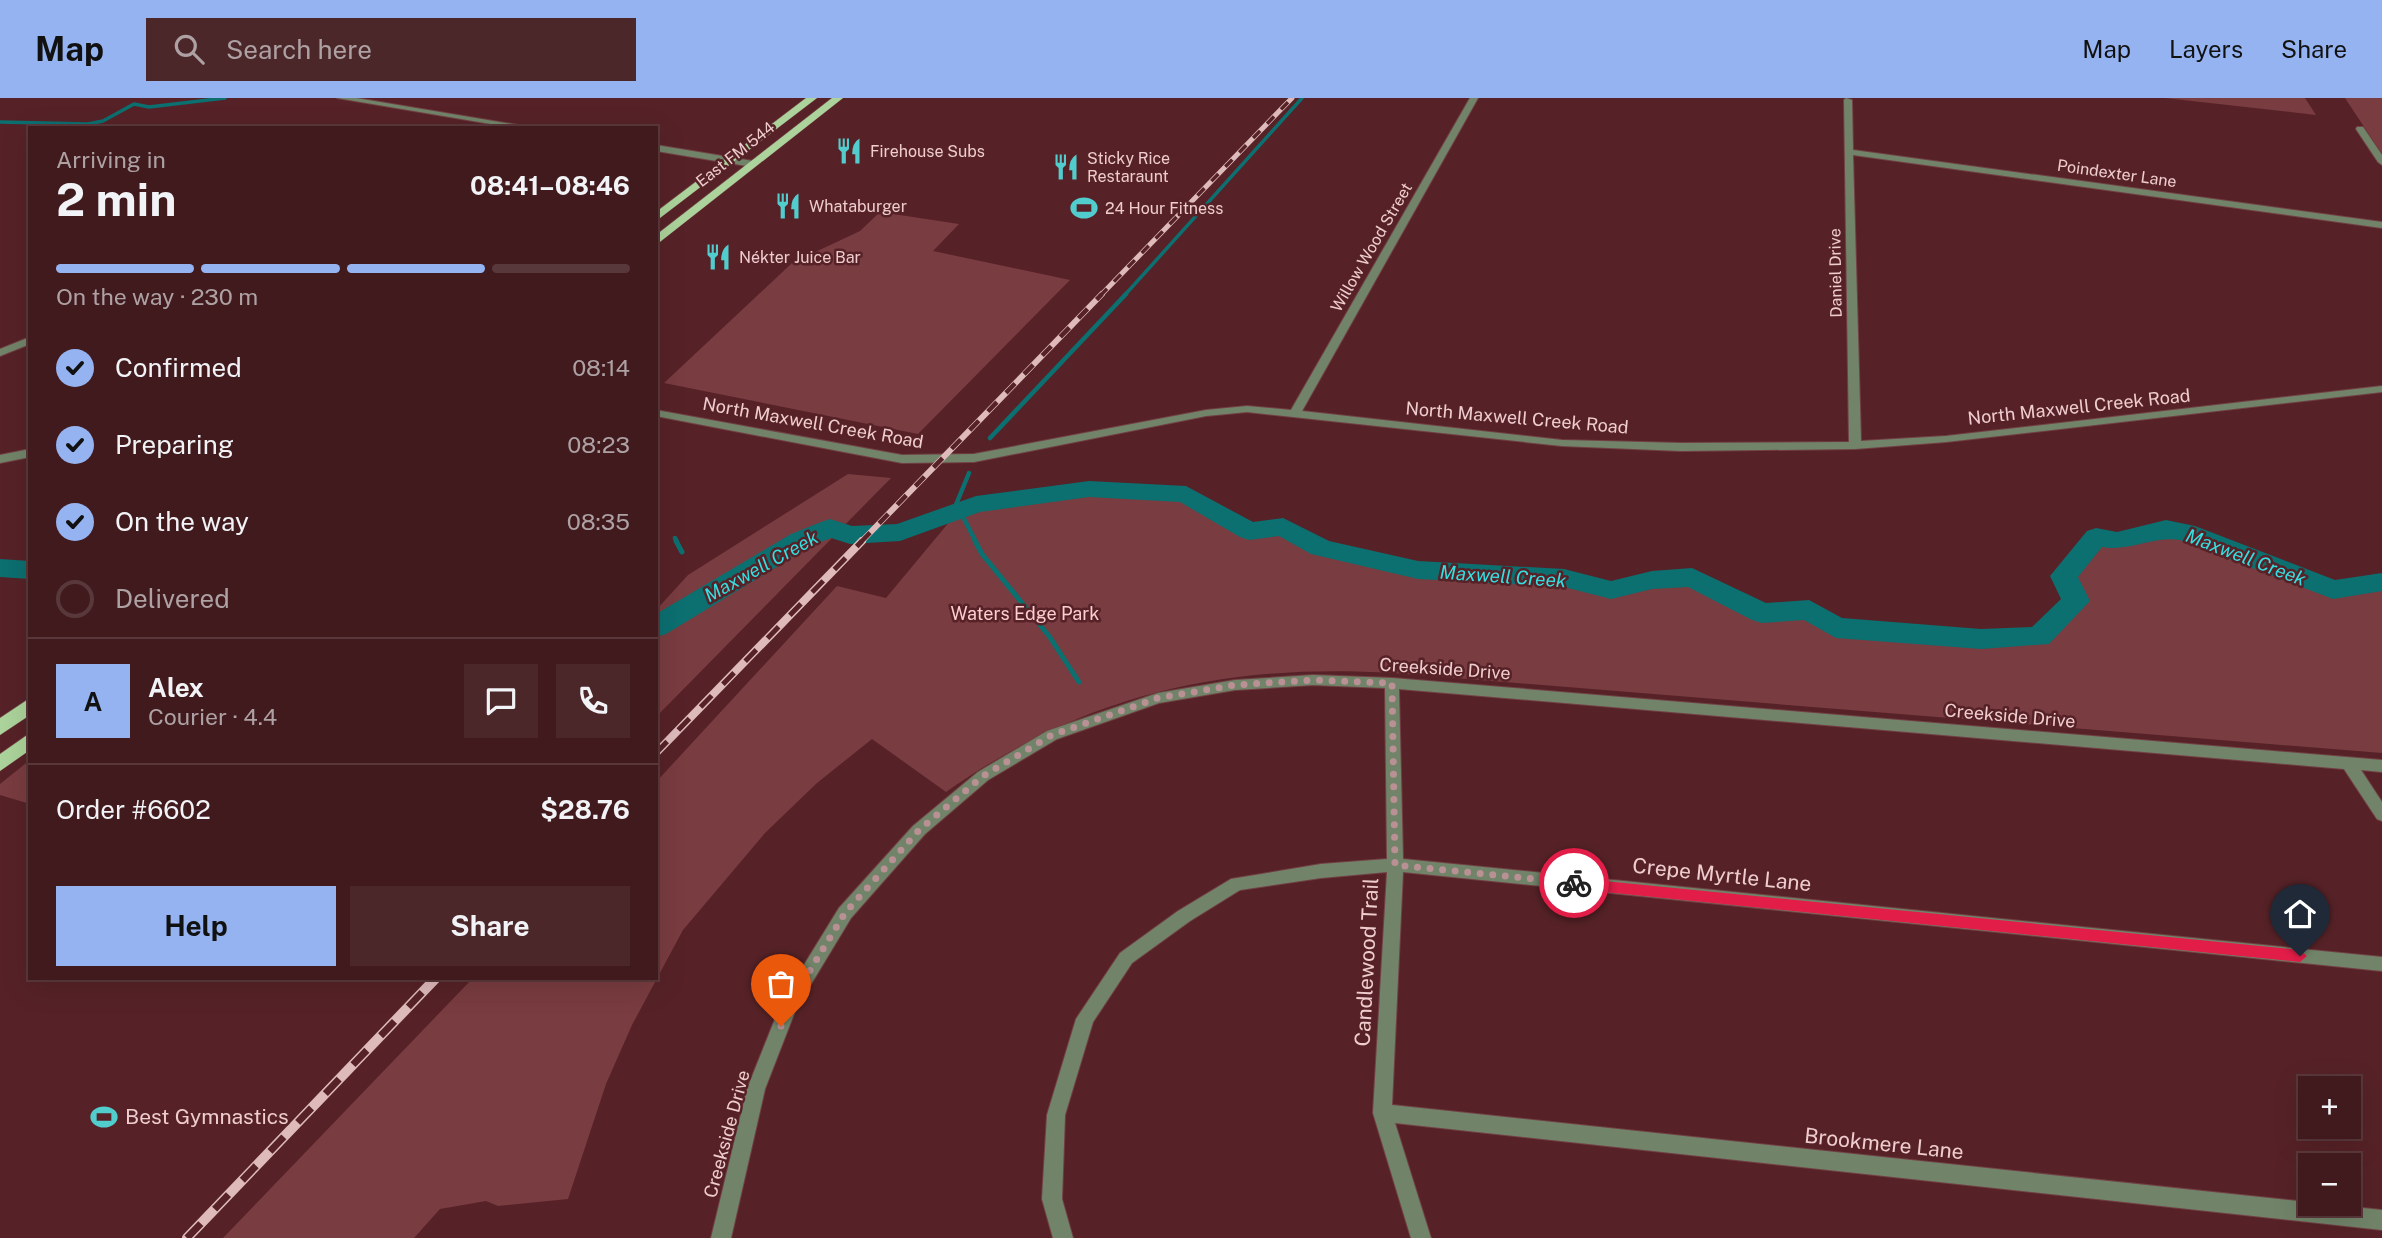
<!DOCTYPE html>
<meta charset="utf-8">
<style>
body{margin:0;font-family:"Public Sans",sans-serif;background:#4b272a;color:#f1f3f6;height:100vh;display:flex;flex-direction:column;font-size:26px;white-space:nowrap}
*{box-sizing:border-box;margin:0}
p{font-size:23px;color:#aea1a4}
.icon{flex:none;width:38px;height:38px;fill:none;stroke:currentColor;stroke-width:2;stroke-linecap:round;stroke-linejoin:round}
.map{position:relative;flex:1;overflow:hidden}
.side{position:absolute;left:28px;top:28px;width:630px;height:854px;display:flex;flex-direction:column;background:#401a1d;border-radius:0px;box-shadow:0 7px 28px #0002,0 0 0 2px #59383b}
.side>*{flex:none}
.fabs{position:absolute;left:2298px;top:978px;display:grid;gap:14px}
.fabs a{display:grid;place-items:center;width:63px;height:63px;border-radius:0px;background:#401a1d;box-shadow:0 7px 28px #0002,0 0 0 2px #59383b;font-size:35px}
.pin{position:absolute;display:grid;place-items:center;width:60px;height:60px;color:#fff;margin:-72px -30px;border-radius:50% 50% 50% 0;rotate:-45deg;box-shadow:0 0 7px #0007}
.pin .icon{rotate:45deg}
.courier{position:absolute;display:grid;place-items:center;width:70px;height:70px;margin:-35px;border:5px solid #e11d48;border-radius:50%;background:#fff;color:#222;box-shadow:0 2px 9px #0007}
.overview em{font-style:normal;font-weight:700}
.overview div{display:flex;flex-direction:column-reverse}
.overview{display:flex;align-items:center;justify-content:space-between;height:119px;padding:0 28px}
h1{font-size:46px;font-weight:700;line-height:52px}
.bar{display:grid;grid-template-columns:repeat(4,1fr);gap:10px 7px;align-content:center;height:84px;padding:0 28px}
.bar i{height:9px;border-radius:5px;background:#59383b}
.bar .current{background:#95b2f1}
.bar p{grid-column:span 4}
.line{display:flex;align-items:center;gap:18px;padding:0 28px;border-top:2px solid #59383b}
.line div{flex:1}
.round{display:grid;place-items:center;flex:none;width:74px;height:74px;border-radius:0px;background:#4b272a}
ol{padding:0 28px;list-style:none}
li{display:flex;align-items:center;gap:21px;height:77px}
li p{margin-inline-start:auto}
li .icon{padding:7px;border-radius:50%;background:#95b2f1;color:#111;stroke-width:4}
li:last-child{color:#aea1a4}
li i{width:38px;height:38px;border:4px solid #59383b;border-radius:50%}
.primary-button{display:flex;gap:14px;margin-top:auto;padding:14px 28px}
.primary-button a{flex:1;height:80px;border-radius:0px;background:#95b2f1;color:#111;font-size:28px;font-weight:700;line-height:80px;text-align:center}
.primary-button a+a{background:#4b272a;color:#f1f3f6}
header{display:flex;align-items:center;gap:42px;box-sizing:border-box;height:98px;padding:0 35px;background:#95b2f1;color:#111}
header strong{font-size:33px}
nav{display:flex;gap:38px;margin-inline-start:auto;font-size:24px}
.search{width:490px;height:63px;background:#4b272a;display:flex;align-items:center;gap:18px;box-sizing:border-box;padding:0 24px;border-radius:0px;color:#aea1a4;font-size:26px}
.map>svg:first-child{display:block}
.green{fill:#793c40}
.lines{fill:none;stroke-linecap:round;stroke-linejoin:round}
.stream-far2{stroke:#0c6f70;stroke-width:3.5}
.stream-far1{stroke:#0c6f70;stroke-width:4.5}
.stream{stroke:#0c6f70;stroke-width:5}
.river{fill:#0c6f70;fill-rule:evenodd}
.street-casing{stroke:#724145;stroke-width:2}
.primary-casing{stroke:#724145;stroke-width:1}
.street{fill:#718469;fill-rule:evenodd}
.primary{fill:#acd39b;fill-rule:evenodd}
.rail-far3-casing{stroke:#debabb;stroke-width:5}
.rail-far2-casing{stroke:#debabb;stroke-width:6}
.rail-far1-casing{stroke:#debabb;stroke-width:8}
.rail-casing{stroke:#debabb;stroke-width:10}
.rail-far3{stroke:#562227;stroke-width:3.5;stroke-dasharray:10;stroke-linecap:butt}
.rail-far2{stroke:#562227;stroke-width:4.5;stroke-dasharray:13;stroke-linecap:butt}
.rail-far1{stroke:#562227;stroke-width:5;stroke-dasharray:16;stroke-linecap:butt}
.rail{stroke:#562227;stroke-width:7;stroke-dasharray:20;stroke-linecap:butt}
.route{fill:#e11d48}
.done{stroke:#b99194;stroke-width:7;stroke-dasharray:0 12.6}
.labels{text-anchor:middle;stroke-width:5;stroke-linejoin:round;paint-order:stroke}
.far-poi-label{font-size:16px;fill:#efcdce;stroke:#562227;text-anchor:start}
.far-street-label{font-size:16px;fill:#efcdce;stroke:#562227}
.street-label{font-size:18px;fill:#efcdce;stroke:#562227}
.park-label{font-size:18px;fill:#fccecf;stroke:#562227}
.water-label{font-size:19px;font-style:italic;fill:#34dfe1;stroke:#562227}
.near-street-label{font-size:21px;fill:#efcdce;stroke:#562227}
.near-poi-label{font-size:21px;fill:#efcdce;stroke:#562227;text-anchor:start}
</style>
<header>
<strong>Map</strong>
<div class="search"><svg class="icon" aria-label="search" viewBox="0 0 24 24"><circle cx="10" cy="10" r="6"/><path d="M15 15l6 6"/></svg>Search here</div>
<nav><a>Map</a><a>Layers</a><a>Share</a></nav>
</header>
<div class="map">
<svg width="2382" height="1140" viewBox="0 0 2382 1140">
<rect width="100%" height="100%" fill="#562227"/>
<!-- green -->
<path class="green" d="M2165,0H2305L2316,17Z
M2345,0H2382V56Z
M880,114L959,126L933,153L1070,182L918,336L664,285L792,165L860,133Z
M848,376L891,380L656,619V512L688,477Z
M1089,391L1186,396L1249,433L1283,429L1321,450L1418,472L1497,474L1564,480L1611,492L1652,482L1692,479L1762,515L1809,512L1836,530L1981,541L2039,539L2076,503L2064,478L2096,439L2117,443L2166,431L2186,434L2333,492L2382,483V655L1393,575C1225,565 1085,596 946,694L872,641L817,685L765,735L683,832L632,927L606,986L568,1101L498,1108L486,1103L440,1111L414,1140H223L473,880H656V684L837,488L886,500L960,411Z
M30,662V706L0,697V686Z"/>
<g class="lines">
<!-- stream-far2 -->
<path class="stream-far2" d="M0,24L88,26L103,23L134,6L149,9L225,0
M1124,198L1302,0"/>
<!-- stream-far1 -->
<path class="stream-far1" d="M990,340L1126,196
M969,375L953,414L963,419L976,444
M675,440L677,444"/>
<!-- stream -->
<path class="stream" d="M676,443L682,454
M975,443L982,456L1049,538L1079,584"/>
<!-- river -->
<path class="river" d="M1089,383L1186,388L1253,424L1283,420L1329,443L1418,463L1564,471L1611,483L1652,473L1692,470L1766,505L1809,502L1842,520L1981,531L2032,529L2061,501L2050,478L2087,433L2096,430L2117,434L2166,422L2195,428L2335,482L2382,475V493L2333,501L2180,442C2153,438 2129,454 2102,449L2078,479L2090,503L2049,546L1981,551L1836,540L1804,522L1762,525L1752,522L1688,489L1652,491L1611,501L1564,489L1418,481L1311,456L1279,438L1249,442L1240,439L1180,404L1089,399L980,414L900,443L850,446L831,440L811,448L666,536L656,539V516L791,436L821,424L830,421L852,428L897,426L976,398Z
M0,461L30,463V481L0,479Z"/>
<!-- street casing -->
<g class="street-casing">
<path id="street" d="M337,0H356L536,30H514Z
M1470,0H1478L1302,313L1562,342L1681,345L1849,344L1844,2L1846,0L1852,2L1853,52L2382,124V130L1853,57L1861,343L1946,338L2382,288V294L1946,344L1855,351L1681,353L1562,348L1247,314L1206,318L974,364L902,365L656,318V312L902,357L974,356L1206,312L1247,308L1291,312Z
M2357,29H2363L2382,57V67L2378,64L2356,31Z
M656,47L753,63L757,66L753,69L656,53Z
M30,239V246L0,258V251Z
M30,351V359L0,365V357Z
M1313,577L1392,580L2382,662V674L2361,672L2382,704V723L2377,721L2344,671L1399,591L1403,761L2382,859V873L1403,774L1392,1007L2382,1112V1132L1395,1025L1431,1140H1411L1373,1015L1387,774L1321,780L1240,792L1190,823L1132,865L1093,924L1065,1017L1062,1101L1073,1140H1053L1042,1101L1047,1017L1076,921L1120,855L1178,813L1231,781L1321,766L1387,761L1385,590L1313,587L1235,592L1159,605L1057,641L988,682L925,736L851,820L796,911L765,991L731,1140H711L747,991L783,901L839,810L913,728L978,674L1047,633L1158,595L1235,582Z"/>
</g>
<!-- primary casing -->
<g class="primary-casing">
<path id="primary" d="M806,0H817L656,123V114Z
M832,0H843L656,147V137Z
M30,600V617L0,637V620Z
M30,635V652L0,673V656Z"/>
</g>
<!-- street -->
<use href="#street" class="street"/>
<!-- primary -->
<use href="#primary" class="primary"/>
<!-- rail-far3 casing -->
<g class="rail-far3-casing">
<path id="rail-far3" d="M1100,198L1292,0"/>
</g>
<!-- rail-far2 casing -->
<g class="rail-far2-casing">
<path id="rail-far2" d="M861,444L1102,196"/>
</g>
<!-- rail-far1 casing -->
<g class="rail-far1-casing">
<path id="rail-far1" d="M656,655L862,443"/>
</g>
<!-- rail casing -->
<g class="rail-casing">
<path id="rail" d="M187,1140L436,880"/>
</g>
<!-- rail-far3 -->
<use href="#rail-far3" class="rail-far3"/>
<!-- rail-far2 -->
<use href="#rail-far2" class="rail-far2"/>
<!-- rail-far1 -->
<use href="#rail-far1" class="rail-far1"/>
<!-- rail -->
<use href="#rail" class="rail"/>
</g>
<!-- route -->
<path class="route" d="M1574,780L2300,852L2307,858L2300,864L1574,791L1567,785Z"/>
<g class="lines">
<!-- done -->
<path class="done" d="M781,928L789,907L845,815L919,732L983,678L1052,637L1158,600L1235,587L1313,582L1392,585L1395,767L1574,785"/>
</g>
<!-- icons -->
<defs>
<g id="restaurant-bare" transform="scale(2.1)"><path d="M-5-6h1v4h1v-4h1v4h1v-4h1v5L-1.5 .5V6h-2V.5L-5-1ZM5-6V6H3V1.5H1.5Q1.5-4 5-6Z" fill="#52cdce" stroke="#562227" stroke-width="2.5" paint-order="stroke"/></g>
<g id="stadium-bare" transform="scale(2.1)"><path d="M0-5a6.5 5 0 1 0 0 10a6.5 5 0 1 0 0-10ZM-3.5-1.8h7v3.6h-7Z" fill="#52cdce" stroke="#562227" stroke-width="2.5" paint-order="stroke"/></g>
</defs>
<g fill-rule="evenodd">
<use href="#restaurant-bare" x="849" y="53"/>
<use href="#restaurant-bare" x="1066" y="69"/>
<use href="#restaurant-bare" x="788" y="108"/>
<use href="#stadium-bare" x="1084" y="110"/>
<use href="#restaurant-bare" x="718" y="159"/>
<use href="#stadium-bare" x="104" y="1019"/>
</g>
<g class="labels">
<!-- far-poi labels -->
<g class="far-poi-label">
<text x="870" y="59">Firehouse Subs</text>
<text x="1087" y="66">Sticky Rice<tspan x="1087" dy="18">Restaraunt</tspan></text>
<text x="809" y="114">Whataburger</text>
<text x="1105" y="116">24 Hour Fitness</text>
<text x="739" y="165">Nékter Juice Bar</text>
</g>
<!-- far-street labels -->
<g class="far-street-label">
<text transform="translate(735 56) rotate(-38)" y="6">East FM 544</text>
<text transform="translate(2117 75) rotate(8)" y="6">Poindexter Lane</text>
<text transform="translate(1371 149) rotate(-60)" y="6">Willow Wood Street</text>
<text transform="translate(1835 175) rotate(-91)" y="6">Daniel Drive</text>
</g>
<!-- street labels -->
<g class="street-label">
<text transform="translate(2079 309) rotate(-6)" y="6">North Maxwell Creek Road</text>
<text transform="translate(1517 320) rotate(5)" y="6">North Maxwell Creek Road</text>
<text transform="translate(813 325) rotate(10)" y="6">North Maxwell Creek Road</text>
<text transform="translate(1445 571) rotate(4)" y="6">Creekside Drive</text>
<text transform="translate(2010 618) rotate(5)" y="6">Creekside Drive</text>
<text transform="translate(727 1036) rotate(-75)" y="6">Creekside Drive</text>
</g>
<!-- park labels -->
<g class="park-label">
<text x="1025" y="522">Waters Edge Park</text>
</g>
<!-- water labels -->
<g class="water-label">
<text transform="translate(2246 459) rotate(21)" y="7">Maxwell Creek</text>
<text transform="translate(761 468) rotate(-29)" y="7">Maxwell Creek</text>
<text transform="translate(1503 478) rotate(4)" y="7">Maxwell Creek</text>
</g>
<!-- near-street labels -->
<g class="near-street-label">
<text transform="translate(1722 777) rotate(6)" y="7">Crepe Myrtle Lane</text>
<text transform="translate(1367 864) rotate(-87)" y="7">Candlewood Trail</text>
<text transform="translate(1884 1046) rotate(6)" y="7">Brookmere Lane</text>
</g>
<!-- near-poi labels -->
<g class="near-poi-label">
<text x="125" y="1026">Best Gymnastics</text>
</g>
</g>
</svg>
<div class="fabs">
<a>+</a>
<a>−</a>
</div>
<div class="pin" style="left:781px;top:928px;background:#ea580c"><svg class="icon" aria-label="bag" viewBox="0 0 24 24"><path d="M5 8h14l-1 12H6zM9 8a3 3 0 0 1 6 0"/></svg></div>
<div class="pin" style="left:2300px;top:858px;background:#1f2937"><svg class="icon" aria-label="home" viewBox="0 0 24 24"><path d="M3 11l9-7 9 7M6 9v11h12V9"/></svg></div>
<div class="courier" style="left:1574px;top:785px"><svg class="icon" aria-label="bike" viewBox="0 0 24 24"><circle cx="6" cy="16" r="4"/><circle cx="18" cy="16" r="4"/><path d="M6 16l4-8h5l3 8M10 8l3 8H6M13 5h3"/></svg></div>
<section class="side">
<div class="overview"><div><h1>2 min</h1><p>Arriving in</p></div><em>08:41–08:46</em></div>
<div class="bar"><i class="current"></i><i class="current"></i><i class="current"></i><i></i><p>On the way · 230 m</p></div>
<ol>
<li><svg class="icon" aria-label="check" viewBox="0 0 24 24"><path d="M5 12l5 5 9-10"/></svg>Confirmed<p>08:14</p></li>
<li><svg class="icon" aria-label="check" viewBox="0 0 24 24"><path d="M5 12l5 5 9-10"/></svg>Preparing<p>08:23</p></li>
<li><svg class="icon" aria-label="check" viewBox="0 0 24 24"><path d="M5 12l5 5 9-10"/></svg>On the way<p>08:35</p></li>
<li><i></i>Delivered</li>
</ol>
<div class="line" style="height:126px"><b class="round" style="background:#95b2f1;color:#111">A</b><div><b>Alex</b><p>Courier · 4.4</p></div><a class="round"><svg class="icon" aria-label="chat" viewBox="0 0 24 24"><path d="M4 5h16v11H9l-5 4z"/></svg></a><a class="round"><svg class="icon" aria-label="phone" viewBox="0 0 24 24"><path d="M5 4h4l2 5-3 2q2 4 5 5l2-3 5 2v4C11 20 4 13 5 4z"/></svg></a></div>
<div class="line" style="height:91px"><div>Order #6602</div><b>$28.76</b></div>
<div class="primary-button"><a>Help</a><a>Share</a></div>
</section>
</div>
